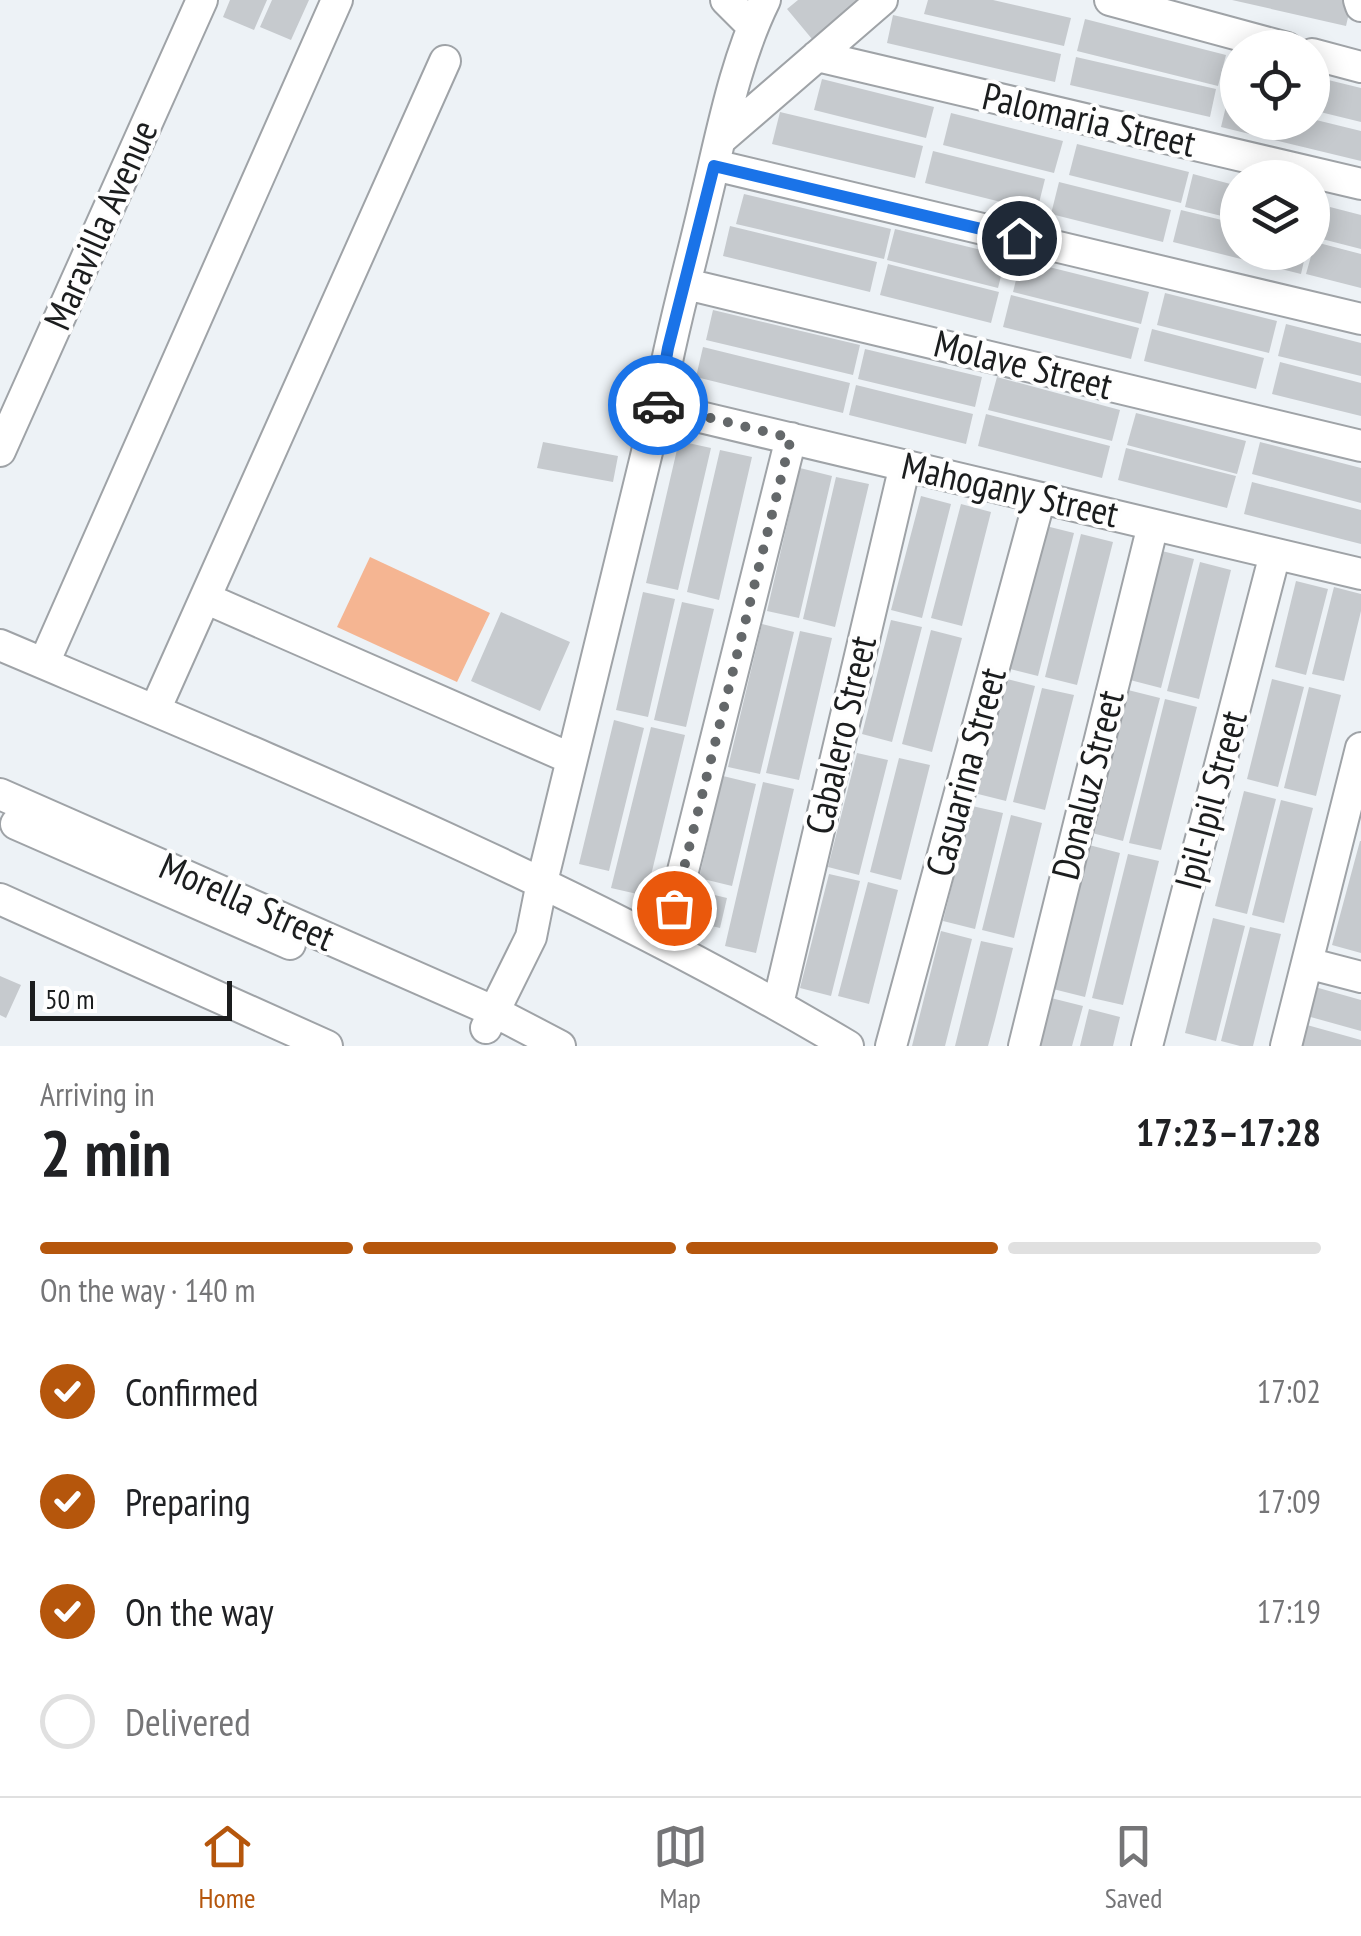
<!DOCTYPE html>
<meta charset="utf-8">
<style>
body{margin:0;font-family:"PT Sans Narrow",sans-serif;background:#f6f6f6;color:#202124;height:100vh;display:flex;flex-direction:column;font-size:38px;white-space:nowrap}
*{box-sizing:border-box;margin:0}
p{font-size:32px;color:#757577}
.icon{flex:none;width:55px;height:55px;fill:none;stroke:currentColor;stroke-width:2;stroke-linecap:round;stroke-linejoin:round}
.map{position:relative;height:1046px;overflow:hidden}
.side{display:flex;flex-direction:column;background:#fff;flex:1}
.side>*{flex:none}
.tools{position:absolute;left:1220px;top:30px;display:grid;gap:20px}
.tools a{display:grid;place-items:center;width:110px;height:110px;border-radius:50%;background:#fff;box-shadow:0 5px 25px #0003;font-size:50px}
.scale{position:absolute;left:30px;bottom:25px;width:202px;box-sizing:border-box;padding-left:10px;border:5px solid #1b1d1e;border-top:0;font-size:28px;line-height:35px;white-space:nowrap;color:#1b1d1e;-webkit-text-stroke:8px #fefefe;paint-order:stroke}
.pin{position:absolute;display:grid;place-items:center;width:85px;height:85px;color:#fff;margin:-42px;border:5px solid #fff;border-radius:50%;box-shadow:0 2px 10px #0007}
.courier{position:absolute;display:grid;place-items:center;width:100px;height:100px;margin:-50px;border:8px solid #1a73e8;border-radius:50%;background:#fff;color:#222;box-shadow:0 2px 12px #0007}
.overview em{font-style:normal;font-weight:700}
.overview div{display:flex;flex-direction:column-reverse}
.overview{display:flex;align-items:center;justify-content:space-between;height:170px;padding:0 40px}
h1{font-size:65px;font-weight:700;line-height:75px}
.bar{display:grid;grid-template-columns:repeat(4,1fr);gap:15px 10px;align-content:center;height:120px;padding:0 40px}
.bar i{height:12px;border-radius:8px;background:#e0e0e0}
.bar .selected{background:#b5560c}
.bar p{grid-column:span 4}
ol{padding:0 40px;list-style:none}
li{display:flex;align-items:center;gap:30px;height:110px}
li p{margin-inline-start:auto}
li .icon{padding:10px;border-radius:50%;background:#b5560c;color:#fff;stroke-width:4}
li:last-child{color:#757577}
li i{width:55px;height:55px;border:5px solid #e0e0e0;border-radius:50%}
.tabs{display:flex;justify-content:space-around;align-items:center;height:140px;border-top:2px solid #e0e0e0;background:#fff;font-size:28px;color:#757577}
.tabs a{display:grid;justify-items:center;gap:5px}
.tabs .selected{color:#b5560c}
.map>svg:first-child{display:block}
.pitch{fill:#f5b592}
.building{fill:#c6cace}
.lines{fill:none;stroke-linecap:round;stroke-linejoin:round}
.minor-casing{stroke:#9fa3a7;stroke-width:34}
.minor{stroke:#fff;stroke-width:30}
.done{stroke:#64686a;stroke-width:10;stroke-dasharray:0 18}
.route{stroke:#1a73e8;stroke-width:12}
.labels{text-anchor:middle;stroke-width:8;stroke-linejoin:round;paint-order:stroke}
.street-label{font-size:38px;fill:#1b1d1e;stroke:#fefefe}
</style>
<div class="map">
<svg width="1361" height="1046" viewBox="0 0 1361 1046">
<rect width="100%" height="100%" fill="#edf2f6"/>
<!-- pitch -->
<path class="pitch" d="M370,557L490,613L457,682L337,627Z"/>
<!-- building -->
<path class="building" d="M230,0H267L254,30L223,17Z
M272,0H309L291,40L260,27Z
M798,0H859L812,39L787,9Z
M928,0H993L1071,18L1064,46L924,14Z
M1232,0H1352L1346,26Z
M893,15L1061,54L1055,82L887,43Z
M1085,19L1226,55L1218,86L1077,51Z
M1076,57L1216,89L1210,117L1070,85Z
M1312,76L1361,88V122L1312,110Z
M822,79L934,107L926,138L814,110Z
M1228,98L1238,100V122H1312V119L1361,131V161L1221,127Z
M780,112L923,146L915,178L772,144Z
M951,113L1063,141L1054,173L943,145Z
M1077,144L1189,172L1181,203L1069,175Z
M933,151L1045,179L1037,211L925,183Z
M1193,174L1238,186V220L1185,207Z
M1059,182L1171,210L1163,242L1051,214Z
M744,194L891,229L884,259L736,224Z
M1330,207L1361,215V249L1322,239Z
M1181,210L1238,224V252H1306L1301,274L1173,242Z
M730,226L877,262L870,292L723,256Z
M895,229L1006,256L998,288L887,260Z
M1315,242L1361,254V288L1306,274Z
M1021,260L1149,292L1141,324L1013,292Z
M888,264L999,292L991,323L880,295Z
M1165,293L1277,321L1269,353L1157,325Z
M1011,295L1139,328L1131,359L1003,327Z
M713,310L860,345L853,375L706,340Z
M1286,324L1361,343V376L1278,356Z
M1152,329L1264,358L1256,389L1144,361Z
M703,347L850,383L843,413L696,377Z
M865,349L982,377L975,407L858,379Z
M1280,362L1361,383V416L1272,394Z
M997,377L1120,410L1112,441L988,410Z
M856,385L973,414L966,444L849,415Z
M1136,413L1246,441L1237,474L1127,445Z
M986,414L1110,446L1102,478L978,446Z
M679,441L711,448L678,590L646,583Z
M543,442L618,456L613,482L537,468Z
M1260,442L1361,468V503L1252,474Z
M1126,448L1236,476L1227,508L1118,480Z
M720,450L752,457L719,600L687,592Z
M800,468L832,476L799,618L767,611Z
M836,477L869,484L835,627L803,619Z
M1252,482L1361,510V544L1244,514Z
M921,496L951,504L922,618L891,610Z
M961,504L991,512L962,626L931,618Z
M1042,525L1074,533L1038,676L1006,668Z
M1081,534L1113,542L1077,685L1045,677Z
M1162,551L1194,559L1161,688L1130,680Z
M1200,562L1231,570L1199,699L1167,691Z
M1296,581L1328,589L1306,675L1275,667Z
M1334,587L1361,594V611L1344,681L1312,674Z
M643,592L675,599L648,717L616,710Z
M682,602L714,609L686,727L654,720Z
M501,612L570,642L540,711L471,681Z
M891,620L922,627L892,742L862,734Z
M762,624L794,632L760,774L728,767Z
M931,630L962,638L932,752L902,744Z
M800,631L832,638L799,780L766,773Z
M1003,678L1035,686L1006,801L974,793Z
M1272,679L1304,687L1278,787L1247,779Z
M1309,687L1341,695L1316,796L1284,788Z
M1042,688L1074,695L1045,810L1013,802Z
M1128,690L1160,698L1123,841L1092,833Z
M1165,699L1197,707L1161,850L1129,843Z
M614,720L644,728L609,871L579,864Z
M651,727L685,735L646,896L611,888Z
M857,753L888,760L859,875L828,867Z
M899,758L930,765L901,880L870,872Z
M723,776L756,784L732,886L699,878Z
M763,782L794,789L756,953L725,946Z
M1244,791L1276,799L1247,914L1215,906Z
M1281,800L1313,808L1284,923L1252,915Z
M972,806L1003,813L975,929L943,921Z
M1011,815L1042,823L1014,938L982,930Z
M1360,841H1361V953L1332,945Z
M1089,845L1120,853L1085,997L1053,989Z
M1128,854L1159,861L1123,1005L1092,998Z
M829,874L860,881L831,996L800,988Z
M868,882L898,890L869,1004L838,996Z
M698,891L727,898L720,928L691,921Z
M1213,918L1245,926L1216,1041L1185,1033Z
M1250,927L1281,934L1253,1046H1240L1221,1041Z
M941,931L972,939L965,967L945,1046H912Z
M981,941L1013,948L995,1020L988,1046H955Z
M0,976L21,985L6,1018L0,1015Z
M1315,987L1361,1000V1031L1307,1016Z
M1051,998L1083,1006L1072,1046H1039Z
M1089,1009L1120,1017L1113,1046H1080Z
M1307,1025L1361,1040V1046H1301Z"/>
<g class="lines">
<!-- minor casing -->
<g class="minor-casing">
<path id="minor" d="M726,0L752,26
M1110,0L1287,48
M1359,0L1361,6
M1312,54L1361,67
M817,56L1361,184
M720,140L882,0
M714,165L1361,319
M686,284L1361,446
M658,407L1361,574
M0,451L202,0
M205,598L572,759
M0,645C288,767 579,886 848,1046
M44,663L337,0
M155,710L445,61
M0,794L493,1011L560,1046
M16,824L290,944
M0,899L327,1046
M665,943L791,438
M1307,963L1361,977
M778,1004L905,465
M486,1028L531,937L542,882L658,407C670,336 690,268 706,198C722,132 735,61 765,0
M891,1046L1040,498
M1024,1046L1153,525
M1147,1046L1275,554
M1286,1046L1361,748"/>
</g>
<!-- minor -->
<use href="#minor" class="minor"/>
</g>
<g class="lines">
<!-- done -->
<path class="done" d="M658,405L791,438L674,908"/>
<!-- route -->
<path class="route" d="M658,405L668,348L714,166L1019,238"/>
</g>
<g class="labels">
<!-- street labels -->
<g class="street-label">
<text transform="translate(1089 120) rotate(13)" y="13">Palomaria Street</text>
<text transform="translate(101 225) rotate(-66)" y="13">Maravilla Avenue</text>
<text transform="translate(1023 365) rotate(14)" y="13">Molave Street</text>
<text transform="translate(1010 490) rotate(13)" y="13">Mahogany Street</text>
<text transform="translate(841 735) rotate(-77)" y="13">Cabalero Street</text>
<text transform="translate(966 772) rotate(-75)" y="13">Casuarina Street</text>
<text transform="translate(1088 785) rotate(-76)" y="13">Donaluz Street</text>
<text transform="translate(1211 800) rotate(-75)" y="13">Ipil-Ipil Street</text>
<text transform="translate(247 902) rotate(24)" y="13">Morella Street</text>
</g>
</g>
</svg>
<div class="tools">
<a><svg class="icon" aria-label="locate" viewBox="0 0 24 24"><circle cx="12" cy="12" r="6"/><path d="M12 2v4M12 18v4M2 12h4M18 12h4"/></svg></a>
<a><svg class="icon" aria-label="layers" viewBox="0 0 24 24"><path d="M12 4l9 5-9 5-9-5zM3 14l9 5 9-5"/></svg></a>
</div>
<div class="scale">50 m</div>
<div class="pin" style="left:674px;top:908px;background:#ea580c"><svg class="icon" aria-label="bag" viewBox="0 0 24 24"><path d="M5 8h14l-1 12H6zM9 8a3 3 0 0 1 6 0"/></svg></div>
<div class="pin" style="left:1019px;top:238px;background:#1f2937"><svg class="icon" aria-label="home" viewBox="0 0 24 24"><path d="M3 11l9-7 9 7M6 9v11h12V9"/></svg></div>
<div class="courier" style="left:658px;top:405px"><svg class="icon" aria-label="car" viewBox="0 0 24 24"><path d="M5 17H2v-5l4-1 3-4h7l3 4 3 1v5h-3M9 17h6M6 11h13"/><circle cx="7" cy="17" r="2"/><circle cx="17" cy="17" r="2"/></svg></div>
</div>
<section class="side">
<div class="overview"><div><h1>2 min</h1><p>Arriving in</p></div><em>17:23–17:28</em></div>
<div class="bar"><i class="selected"></i><i class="selected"></i><i class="selected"></i><i></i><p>On the way · 140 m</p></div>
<ol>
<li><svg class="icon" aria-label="check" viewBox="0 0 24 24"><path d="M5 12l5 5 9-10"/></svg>Confirmed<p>17:02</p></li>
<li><svg class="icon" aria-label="check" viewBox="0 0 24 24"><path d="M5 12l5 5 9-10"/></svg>Preparing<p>17:09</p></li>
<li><svg class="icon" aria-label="check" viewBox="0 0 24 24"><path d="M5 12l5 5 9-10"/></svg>On the way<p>17:19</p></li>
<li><i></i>Delivered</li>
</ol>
</section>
<nav class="tabs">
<a class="selected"><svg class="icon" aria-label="home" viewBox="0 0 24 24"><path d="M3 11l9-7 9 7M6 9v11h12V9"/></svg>Home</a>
<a><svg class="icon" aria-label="map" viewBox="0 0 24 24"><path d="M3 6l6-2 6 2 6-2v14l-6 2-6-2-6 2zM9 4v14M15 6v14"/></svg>Map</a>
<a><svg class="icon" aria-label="saved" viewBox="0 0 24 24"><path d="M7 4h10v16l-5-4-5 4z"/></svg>Saved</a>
</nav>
